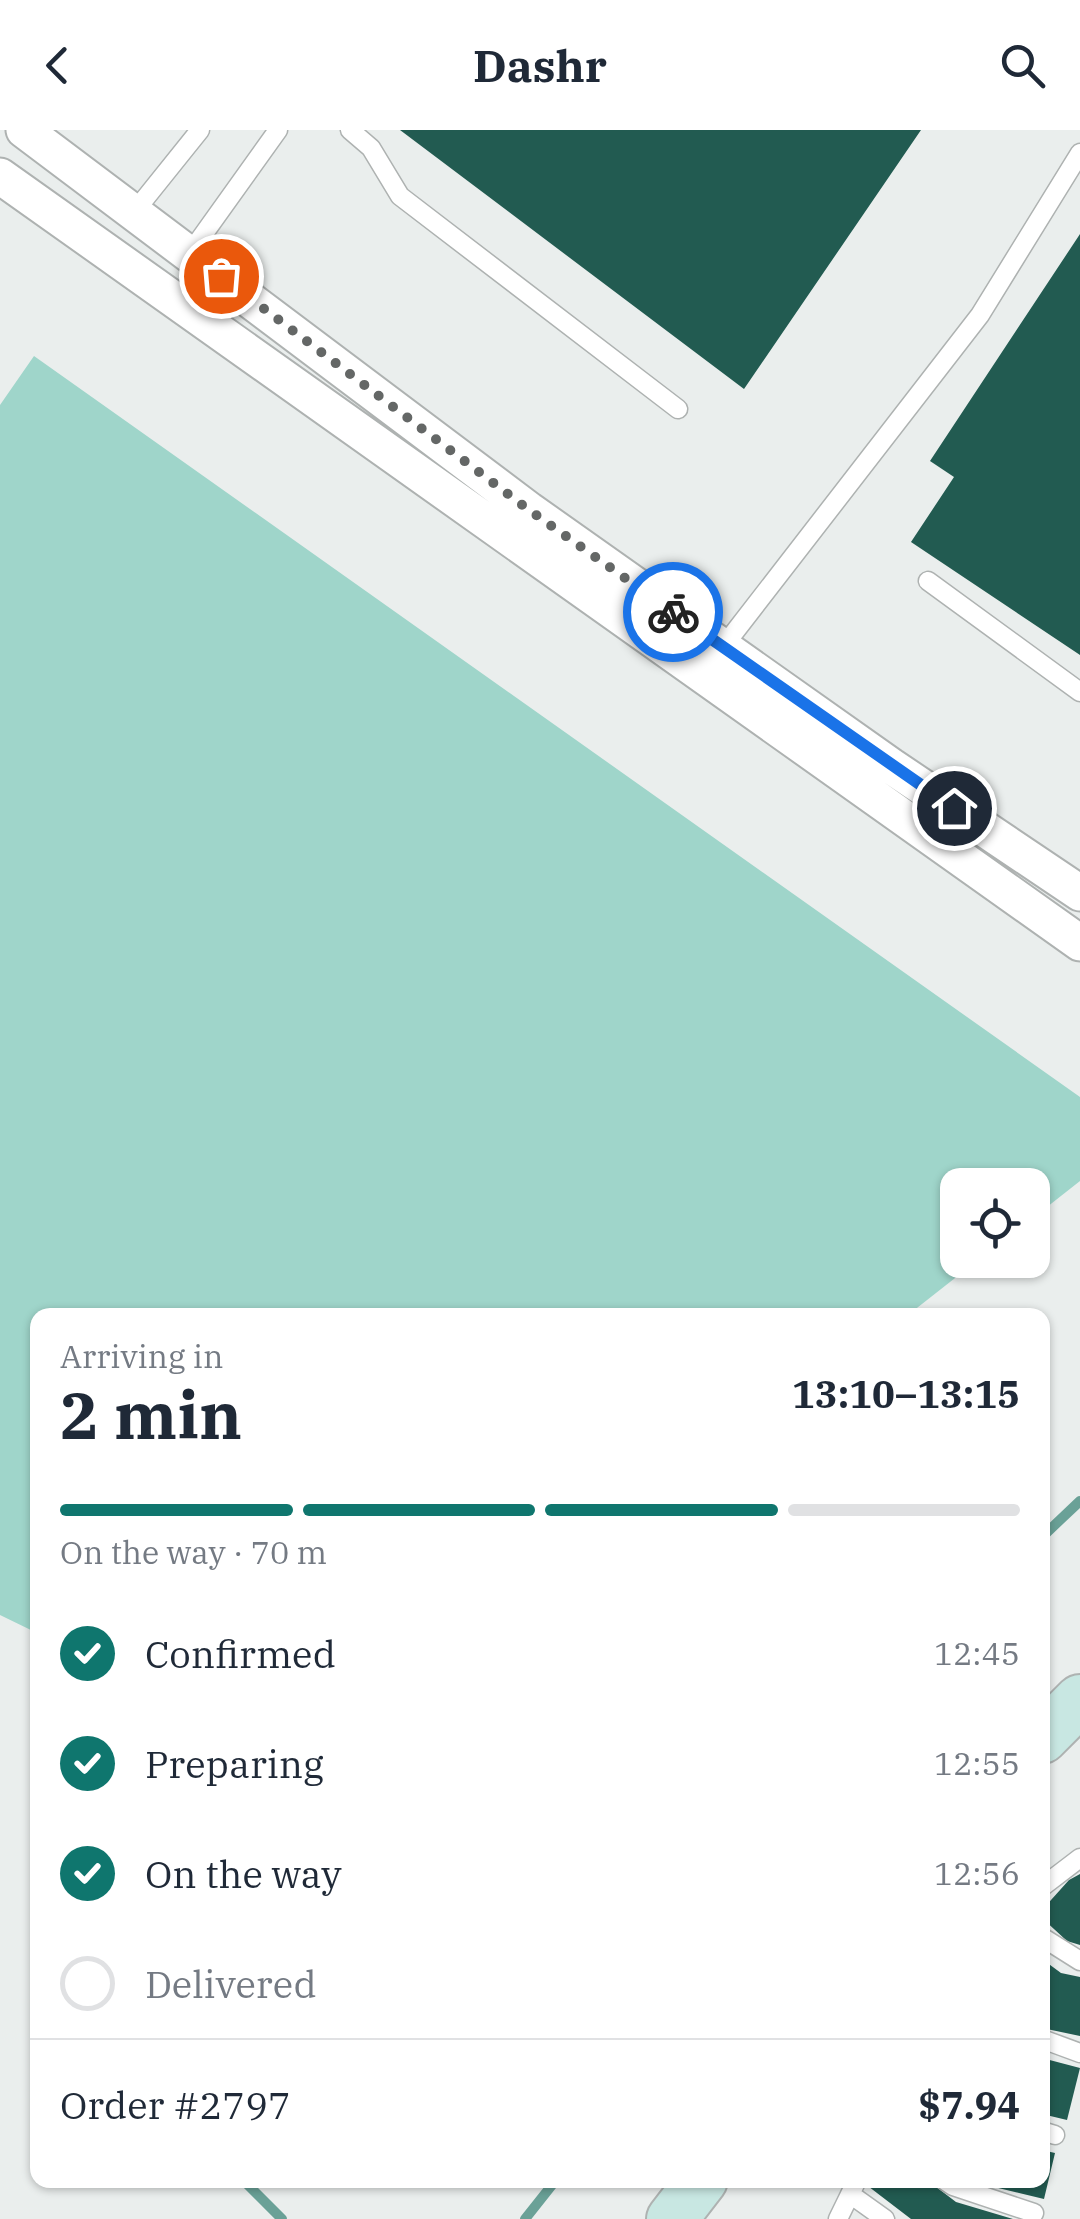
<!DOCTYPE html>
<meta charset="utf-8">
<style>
body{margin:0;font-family:"IBM Plex Serif",serif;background:#f6f6f7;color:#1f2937;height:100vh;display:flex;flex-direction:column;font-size:38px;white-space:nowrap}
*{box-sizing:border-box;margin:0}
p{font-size:32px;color:#747a83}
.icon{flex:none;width:55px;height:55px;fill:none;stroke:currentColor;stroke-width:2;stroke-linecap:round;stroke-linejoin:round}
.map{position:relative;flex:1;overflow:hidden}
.drawer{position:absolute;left:30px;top:1178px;width:1020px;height:880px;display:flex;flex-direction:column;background:#fff;border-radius:20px;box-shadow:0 2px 8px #0004}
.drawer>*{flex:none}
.controls{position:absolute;left:940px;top:1038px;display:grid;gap:20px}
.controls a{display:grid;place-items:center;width:110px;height:110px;border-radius:20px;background:#fff;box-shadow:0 2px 8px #0004;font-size:50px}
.pin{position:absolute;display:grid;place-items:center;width:85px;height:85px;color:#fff;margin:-42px;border:5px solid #fff;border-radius:50%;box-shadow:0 2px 10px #0007}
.courier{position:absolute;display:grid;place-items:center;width:100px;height:100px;margin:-50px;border:8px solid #1a73e8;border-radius:50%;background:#fff;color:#222;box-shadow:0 2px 12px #0007}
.summary em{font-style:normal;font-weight:800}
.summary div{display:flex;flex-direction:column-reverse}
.summary{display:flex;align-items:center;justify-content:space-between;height:170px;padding:0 30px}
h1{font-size:65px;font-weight:800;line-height:75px}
.bar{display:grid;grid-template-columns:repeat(4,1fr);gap:15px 10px;align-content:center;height:120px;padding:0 30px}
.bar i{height:12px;border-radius:8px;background:#e0e1e3}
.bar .current{background:#0f766e}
.bar p{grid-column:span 4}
.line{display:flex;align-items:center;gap:25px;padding:0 30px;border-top:2px solid #e0e1e3}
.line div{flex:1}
ol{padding:0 30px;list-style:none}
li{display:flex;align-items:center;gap:30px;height:110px}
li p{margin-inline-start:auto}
li .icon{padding:10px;border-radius:50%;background:#0f766e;color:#fff;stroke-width:4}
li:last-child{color:#747a83}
li i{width:55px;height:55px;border:5px solid #e0e1e3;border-radius:50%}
header{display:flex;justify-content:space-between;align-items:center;height:130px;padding:0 30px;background:#fff;font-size:45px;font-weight:800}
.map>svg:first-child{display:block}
.green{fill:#9fd5ca}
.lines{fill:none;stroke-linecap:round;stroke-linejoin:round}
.stream{stroke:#6aa197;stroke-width:10}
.building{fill:#225b51}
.lane-casing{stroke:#aeb2b1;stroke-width:21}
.street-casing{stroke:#aeb2b1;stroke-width:39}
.secondary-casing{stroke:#aeb2b1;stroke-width:54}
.lane{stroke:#fff;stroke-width:18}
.street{stroke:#fff;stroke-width:35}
.secondary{stroke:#c8e7e2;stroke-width:50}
.done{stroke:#646766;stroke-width:10;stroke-dasharray:0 18}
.route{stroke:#1a73e8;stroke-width:12}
</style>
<header><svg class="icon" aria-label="back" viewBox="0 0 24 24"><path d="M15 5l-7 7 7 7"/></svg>Dashr<svg class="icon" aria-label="search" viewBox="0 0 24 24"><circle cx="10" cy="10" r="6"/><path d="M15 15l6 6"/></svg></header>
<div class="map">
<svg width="1080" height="2089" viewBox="0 0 1080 2089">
<rect width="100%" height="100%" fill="#eaeeed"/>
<!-- green -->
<path class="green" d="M34,226L1080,967V1051L1033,1088L1032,1055H958V1130H978L908,1185H38L37,1503L0,1485V275Z"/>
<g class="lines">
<!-- stream -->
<path class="stream" d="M1042,1407L1080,1371
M243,2050L282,2089
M525,2089L556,2050"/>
</g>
<!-- building -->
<path class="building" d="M400,0H921L744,259Z
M1080,104V525L911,412L954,347L930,331Z
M1080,1744V1815L1067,1811L1042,1788V1780L1069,1750Z
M1042,1829L1061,1843L1080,1847V1906L1042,1898Z
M1042,1928L1080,1938L1067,1990L1042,1984Z
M1042,2020L1055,2023L1044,2069L969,2051L1042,2050Z
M860,2050H927L956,2072L1013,2089H911Z"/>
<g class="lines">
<!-- lane casing -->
<g class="lane-casing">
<path id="lane" d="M350,0L371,18L400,66L678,279
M135,81L200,0
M190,123L278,0
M928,451L1080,562
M723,517L980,185L1080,23
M1042,1757L1080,1728
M1042,1807L1080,1831
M1042,1909L1080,1923
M1042,2001L1055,2005
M944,2050L953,2056L1034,2083
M850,2064L885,2089
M838,2089L857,2050"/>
</g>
<!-- street casing -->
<g class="street-casing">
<path id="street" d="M24,0L529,380L891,636L1080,763
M0,46L1080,813"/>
</g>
<!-- secondary casing -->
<g class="secondary-casing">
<path id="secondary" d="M1042,1608L1080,1570
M672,2089L702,2050"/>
</g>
<!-- lane -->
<use href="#lane" class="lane"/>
<!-- street -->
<use href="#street" class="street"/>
<!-- secondary -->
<use href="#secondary" class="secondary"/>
</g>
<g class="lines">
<!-- done -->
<path class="done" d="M221,146L529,380L673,482"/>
<!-- route -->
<path class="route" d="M673,482L954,678"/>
</g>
</svg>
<div class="controls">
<a><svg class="icon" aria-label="locate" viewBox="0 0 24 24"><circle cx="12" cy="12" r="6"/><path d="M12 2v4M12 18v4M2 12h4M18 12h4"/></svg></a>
</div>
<div class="pin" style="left:221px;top:146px;background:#ea580c"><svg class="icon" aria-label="bag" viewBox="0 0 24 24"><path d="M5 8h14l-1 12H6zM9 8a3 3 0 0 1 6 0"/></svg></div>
<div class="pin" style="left:954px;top:678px;background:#1f2937"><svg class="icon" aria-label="home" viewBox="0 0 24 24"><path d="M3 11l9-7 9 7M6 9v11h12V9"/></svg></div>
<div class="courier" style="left:673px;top:482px"><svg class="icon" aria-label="bike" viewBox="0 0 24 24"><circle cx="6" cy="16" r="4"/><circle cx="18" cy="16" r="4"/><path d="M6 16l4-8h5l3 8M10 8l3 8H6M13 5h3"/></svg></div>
<section class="drawer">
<div class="summary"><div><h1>2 min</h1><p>Arriving in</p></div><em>13:10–13:15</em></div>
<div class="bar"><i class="current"></i><i class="current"></i><i class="current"></i><i></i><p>On the way · 70 m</p></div>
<ol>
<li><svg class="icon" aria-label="check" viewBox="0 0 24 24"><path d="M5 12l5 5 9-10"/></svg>Confirmed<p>12:45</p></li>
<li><svg class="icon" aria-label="check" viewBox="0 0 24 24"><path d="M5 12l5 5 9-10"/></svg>Preparing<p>12:55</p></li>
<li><svg class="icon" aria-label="check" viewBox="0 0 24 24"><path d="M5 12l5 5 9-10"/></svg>On the way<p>12:56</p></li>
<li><i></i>Delivered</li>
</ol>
<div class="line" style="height:130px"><div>Order #2797</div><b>$7.94</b></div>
</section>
</div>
